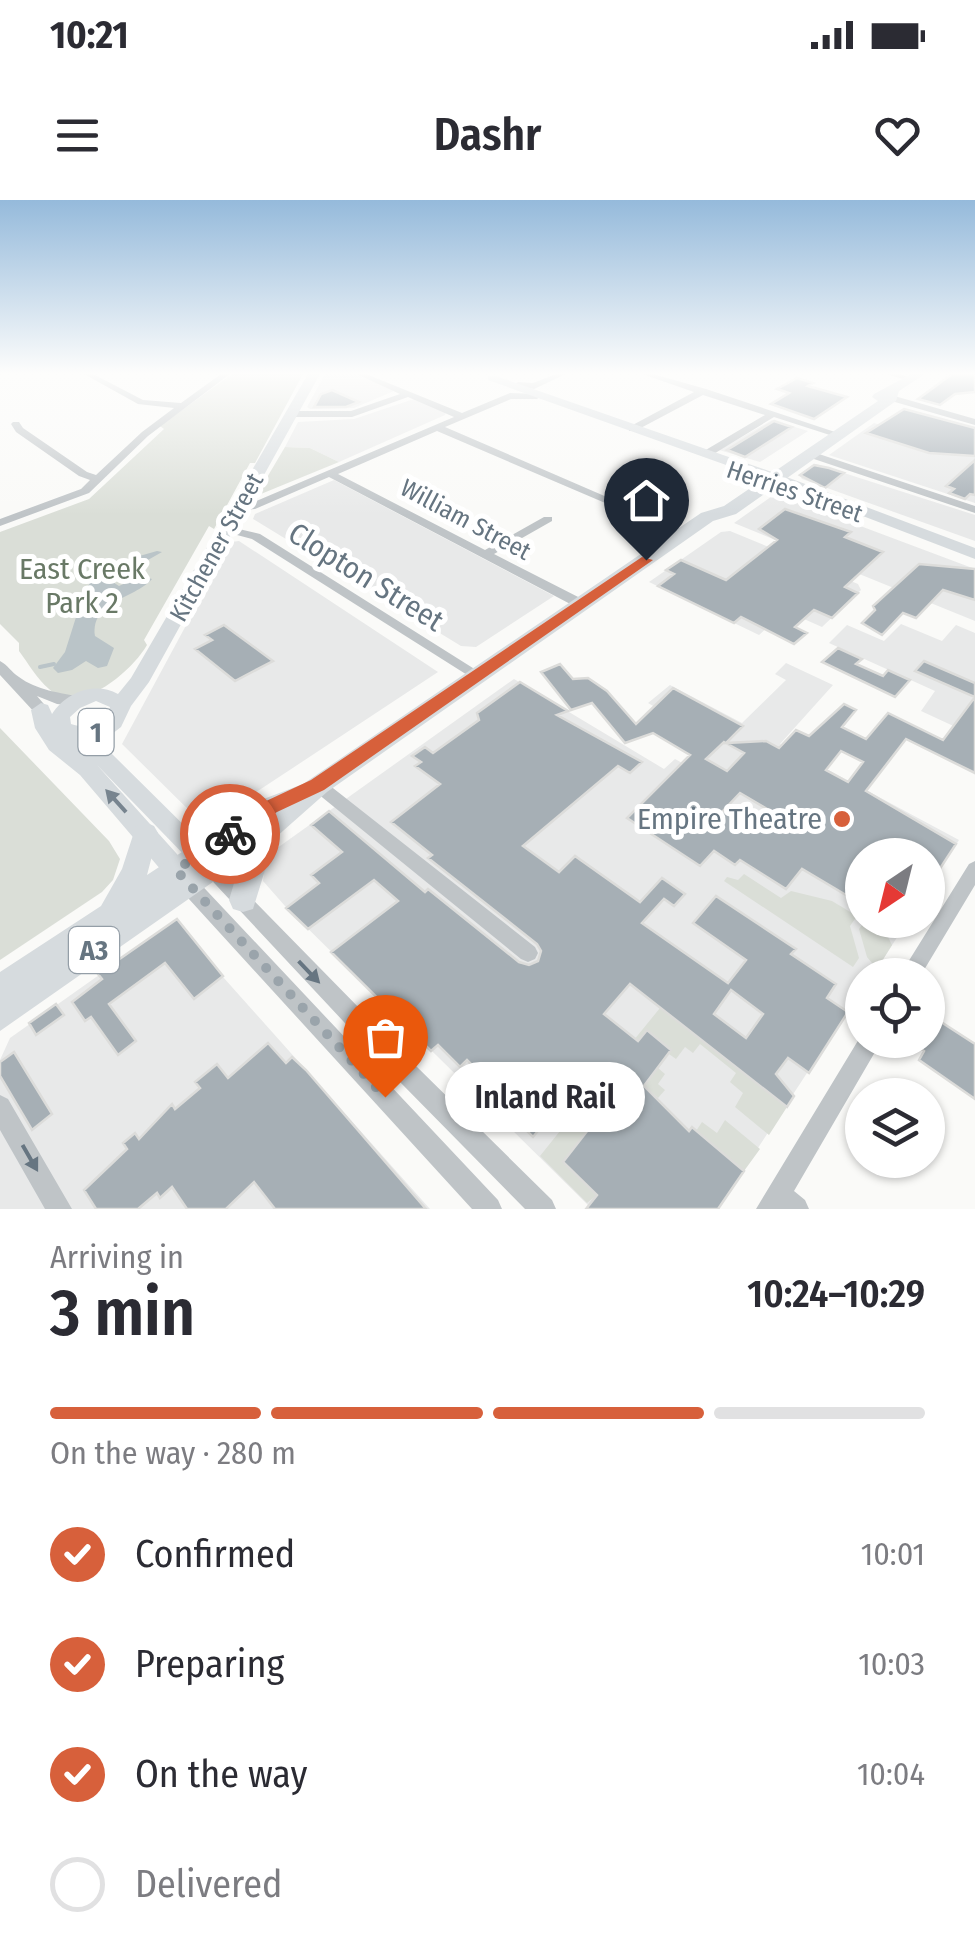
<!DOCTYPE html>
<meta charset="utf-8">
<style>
body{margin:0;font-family:"Fira Sans Condensed",sans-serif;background:#f7f7f7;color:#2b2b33;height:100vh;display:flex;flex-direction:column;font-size:38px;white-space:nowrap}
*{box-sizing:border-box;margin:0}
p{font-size:32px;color:#7c7c81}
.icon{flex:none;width:55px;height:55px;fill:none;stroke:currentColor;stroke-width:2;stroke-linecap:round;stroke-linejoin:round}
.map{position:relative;height:1009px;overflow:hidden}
.side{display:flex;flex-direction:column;background:#fff;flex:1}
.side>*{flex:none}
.needle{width:65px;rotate:215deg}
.buttons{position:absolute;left:845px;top:638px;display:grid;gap:20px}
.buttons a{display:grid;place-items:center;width:100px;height:100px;border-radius:50%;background:#fff;box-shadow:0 2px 8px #0004;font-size:50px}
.pin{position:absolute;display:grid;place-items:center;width:85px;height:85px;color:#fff;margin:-102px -42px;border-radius:50% 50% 50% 0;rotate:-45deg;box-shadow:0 0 10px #0007}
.pin .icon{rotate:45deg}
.courier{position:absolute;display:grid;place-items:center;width:100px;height:100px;margin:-50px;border:8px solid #d7603b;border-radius:50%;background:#fff;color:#222;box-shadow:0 2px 12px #0007}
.bubble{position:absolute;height:70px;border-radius:35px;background:#fff;box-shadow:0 2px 8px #0004;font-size:32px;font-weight:600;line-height:70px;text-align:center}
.overview em{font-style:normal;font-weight:600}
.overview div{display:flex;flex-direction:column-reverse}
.overview{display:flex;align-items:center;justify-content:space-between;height:170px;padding:0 50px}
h1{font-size:65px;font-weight:600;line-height:75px}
.bar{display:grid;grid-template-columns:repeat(4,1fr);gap:15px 10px;align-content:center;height:120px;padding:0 50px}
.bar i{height:12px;border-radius:8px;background:#e1e1e2}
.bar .active{background:#d7603b}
.bar p{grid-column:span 4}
ol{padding:0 50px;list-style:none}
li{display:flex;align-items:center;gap:30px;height:110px}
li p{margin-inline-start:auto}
li .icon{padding:10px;border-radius:50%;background:#d7603b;color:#fff;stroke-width:4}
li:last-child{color:#7c7c81}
li i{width:55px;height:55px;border:5px solid #e1e1e2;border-radius:50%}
.status{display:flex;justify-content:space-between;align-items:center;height:70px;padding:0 50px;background:#fff;direction:ltr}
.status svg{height:28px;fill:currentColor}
header{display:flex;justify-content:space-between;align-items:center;height:130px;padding:0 50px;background:#fff;font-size:45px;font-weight:600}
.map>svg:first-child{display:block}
.built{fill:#e8e9e9}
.green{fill:#daded7}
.water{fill:#bac4c8}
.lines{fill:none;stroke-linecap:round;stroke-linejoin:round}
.stream{stroke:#bac4c8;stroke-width:4}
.building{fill:#a6afb5;stroke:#dcdcda;stroke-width:2.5;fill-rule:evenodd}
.minor{fill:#bfc4c7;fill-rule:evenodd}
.major{fill:#d6dbde;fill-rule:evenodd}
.highway{fill:#d6dbde;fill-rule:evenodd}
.oneway{fill:#77848f}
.oneway2{fill:#667581}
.route{fill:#d7603b}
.done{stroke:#9aa4ab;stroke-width:10;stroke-dasharray:0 18}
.poi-dot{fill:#d7603b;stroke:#fff;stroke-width:4}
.labels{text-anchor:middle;stroke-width:10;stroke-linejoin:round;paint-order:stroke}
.far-street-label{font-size:25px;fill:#667581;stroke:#fff}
.shield{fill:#fff;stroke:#949ea7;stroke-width:2.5}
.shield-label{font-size:28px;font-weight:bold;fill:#667581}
.park-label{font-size:30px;fill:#697966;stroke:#fff}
.street-label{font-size:30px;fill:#667581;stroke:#fff}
.poi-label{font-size:30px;fill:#667581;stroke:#fff;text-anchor:end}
</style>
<div class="status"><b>10:21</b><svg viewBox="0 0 49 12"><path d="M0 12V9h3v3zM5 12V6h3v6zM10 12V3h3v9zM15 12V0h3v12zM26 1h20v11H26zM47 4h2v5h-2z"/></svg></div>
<header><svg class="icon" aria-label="menu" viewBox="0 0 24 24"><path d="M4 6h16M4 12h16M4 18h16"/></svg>Dashr<svg class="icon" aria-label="heart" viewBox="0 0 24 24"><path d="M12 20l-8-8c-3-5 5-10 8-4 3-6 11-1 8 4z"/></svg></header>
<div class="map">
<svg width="975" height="1009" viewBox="0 0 975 1009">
<rect width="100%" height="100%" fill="#fafaf8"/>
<!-- built -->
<path class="built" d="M325,174H355L394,191L354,208L310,209L307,207Z
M414,199L446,212L445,215L339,262L310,248L285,247L298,222L354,219Z
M772,220L808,231L760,262L719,250Z
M874,223L937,242L960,223L975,228V303L829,255Z
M816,264L975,315V341L802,279L800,276Z
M334,280L554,396L476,447L461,446L253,319L255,314Z
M775,294L975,369V421L734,323Z
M730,331L858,384L861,390L822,427L786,411L759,435L649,382L721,332Z
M239,341L438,472L205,626L122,544L231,342Z
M901,424L942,441L956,425L975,433V536L921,511L935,491L829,443L847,425L884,441Z
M786,463L833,485L780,544L959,640L928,689V655H862V720H908L877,769L872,775H862V789L718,1009H592L285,706L263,681L266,656L514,479L664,569L675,559L695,570L720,545L648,503L670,485L742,523L786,480L775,474Z
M174,722L430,1009H0V860L10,838Z"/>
<!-- green -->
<path class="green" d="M232,174H303L255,263H250L214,329L209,326L144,440L147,445C132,471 80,517 49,489C37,479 28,463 19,451V443L0,424V332L89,299L164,229L160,226Z
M285,247L310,248L339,262L256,296Z
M0,528L109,641L120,659L113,680L102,692L0,760Z
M744,674L781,698L791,691L832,701L857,716L850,726L859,758L853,767L724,681L727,677L738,680Z
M865,721L887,735L892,745L877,769L867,757L859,729Z
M660,808L787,907L769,935L735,907L743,893L730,882L736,873L700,844L693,853L685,847L676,859L669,854L671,850L647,831L650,877L658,868L665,874L658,884L665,890L658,898L616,862Z
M572,916L588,930L563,962L597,995L587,1003L540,956Z
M725,920L760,949L744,971L696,931L702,922L717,933Z"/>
<!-- water -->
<path class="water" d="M157,351L162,352L111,381L119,386L141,376L152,379C133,400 91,400 95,436L114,448L107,466L98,468L86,461L72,470L58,473L53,468L65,452L84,392L101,367Z"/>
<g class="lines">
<!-- stream -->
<path class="stream" d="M40,467L54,464"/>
</g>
<!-- building -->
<path class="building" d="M952,174H975V192L955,194L940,205L918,199Z
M797,178L813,183L808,186L847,197L814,219L771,204L789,193L777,189Z
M332,190L359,202L346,207H314L321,194Z
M904,209L975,228V256L929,253L866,233Z
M774,221L792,227L745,257L727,250Z
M975,260V295L970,294L965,299L949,293L954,289L946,286Z
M814,265L829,268L844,273L825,288L800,275Z
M785,309L851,332L845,337L883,352L845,387L858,393L832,418L814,410L795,427L807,433L794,444L741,417L734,423L658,386L674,374L666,370L681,360L726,380L777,340L759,329Z
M919,364L975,369V400L943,390L916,418L903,413L882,435L862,423L875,410L873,406Z
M224,425L273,461L235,481L195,449L212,440L205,435Z
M838,448L862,459L856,464L883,476L888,470L910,480L895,497L822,462Z
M924,461L975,483V573L906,539L866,591L956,644L928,687V655H862V697L848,691L846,695L802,669L786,689L740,660L735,665L714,651L700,666L627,618L690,555L653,533L625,543L592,503L571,510L541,472L560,464L573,479L588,478L607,491L636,524L673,488L743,526L726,543L766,541L779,548L796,530L809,536L844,504L856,510L842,527L866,539L888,513L943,540L975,497L915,471ZM724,542L744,553L727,571L706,559ZM841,551L863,562L848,582L826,570ZM740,593L772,612L756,632L723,611Z
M520,482L568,511L557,515L642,562L630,573L618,566L523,646L559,672L575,656L640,702L662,678L685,694L674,706L664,699L642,723L728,783L746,760L693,723L716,696L796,749L791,754L836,784L827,798L848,812L809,873L788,858L776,874L794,896L787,907L630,784L604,814L638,841L647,830L671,850L644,886L689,931L692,927L744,971L718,1009H586L597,995L563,962L588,930L560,904L533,937L518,922L524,915L501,892L493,901L480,888L487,880L467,860L460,867L438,845L431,851L331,752L398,701L374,680L308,729L286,708L319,683L311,675L342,652L311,625L329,611L425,692L428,689L519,762L529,765L538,761L541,751L537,744L428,658L432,655L391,622L440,584L415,566L421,562L412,556L425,547L433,553L479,520L477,513ZM731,790L763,814L746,838L714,814Z
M177,719L223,776L194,799L165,763L109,804L136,841L118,855L91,817L85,821L72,802L102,779L98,774Z
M56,804L64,815L36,835L29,823Z
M928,822L937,828L941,822L975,844V899L919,860L924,851L909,840H928Z
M268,843L286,863L292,857L306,870L426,1009H275L254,982L226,1009H187L172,987L160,998L157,993L138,1009H96L84,990L127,949L123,943L135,933L139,939L172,904L175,909L200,888L195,882L217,864L228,878Z
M14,852L52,914L32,930L0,876V862Z"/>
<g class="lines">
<!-- minor -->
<path class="minor" d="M84,174H93L143,200L181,203L221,174H230L148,236L89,293L0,326V319L81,289L90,280L79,276L16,232L11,224L13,222H19L23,228L87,272L96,275L142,232L174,208L138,204Z
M356,174H366L462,213L510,193L540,194L541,196L537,199H511L445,227L690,333L688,335H680L437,231L338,274L485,350L544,317H552V321L494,354L586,401L587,404L586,407H576L329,277L255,309L232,311V307L249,304L454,217L408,197L352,217H292L287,214L292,211H351L400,194Z
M556,174H566L534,189L514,185L518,182L533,183Z
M642,174H653L706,189L844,235L836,237L774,217L712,255H704V251L765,215L703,195L635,231H629V227L694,192Z
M887,174H899L915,179L911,182Z
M891,195L975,219V225L888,200L887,198Z
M805,252H813L975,306V313L805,256Z
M226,326L260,334L484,475L482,478H472L252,339L222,331V327Z
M0,461C8,465 11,472 19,477C36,490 61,493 81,497L83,501L76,506L57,504L37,496L49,510L46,514H36L0,475Z
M318,579L324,581L535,747L538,753L535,759L528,762L521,759L312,589L310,585L312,581Z
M208,657L214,660L416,866L552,1000L556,1009H525L400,882L202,670L199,665L202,660Z
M975,661V685L921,775H900L969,664Z
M185,673L192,675L498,1000L502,1009H472L178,687L176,681L178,675Z
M862,834V840H882L794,991L805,1000L809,1009H756Z
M0,895L8,899L72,1009H45L0,930Z"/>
<!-- major -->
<path class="major" d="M308,174H320L149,482L131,506L121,527L112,534V554L207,648L211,655L207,662L199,665L191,662L97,565L185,663L188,670L185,677L176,680L167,677L80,575L49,550L35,528L31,510L41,503L48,505L52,514C66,492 95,481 118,494L131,478ZM96,501L110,507C105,525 88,530 71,524L70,517L80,508Z
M488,176H496L792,279L975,348V359L782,285L488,180Z"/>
<!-- highway -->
<path class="highway" d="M911,174H925L899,191L896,201L736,314L713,321L327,592L275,638L253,709L243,712L233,709L229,700L240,663L0,831V772L101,706L122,669L136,626L145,622L154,626L158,633L147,675L261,600L303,584L701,313L724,306L878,201L872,197L874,194Z"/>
</g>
<!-- one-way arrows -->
<defs><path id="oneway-solid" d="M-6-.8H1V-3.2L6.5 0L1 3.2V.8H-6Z" transform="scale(2.5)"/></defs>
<use class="oneway" href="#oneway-solid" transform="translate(116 601) rotate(-132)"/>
<g class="oneway2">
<use href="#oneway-solid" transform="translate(309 772) rotate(46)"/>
<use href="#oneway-solid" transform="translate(30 958) rotate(60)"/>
</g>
<!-- sky -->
<linearGradient id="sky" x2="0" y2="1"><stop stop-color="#95badb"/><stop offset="0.55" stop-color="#fdfdfc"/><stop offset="1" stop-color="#fdfdfc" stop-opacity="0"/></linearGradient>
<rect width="975" height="315" fill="url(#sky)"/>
<!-- route -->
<path class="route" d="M642,357L653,360L324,590L277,612L237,639H223V628L264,602L311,580Z"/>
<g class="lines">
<!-- done -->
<path class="done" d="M230,634L176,670L385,897"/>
</g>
<!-- markers -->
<circle class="poi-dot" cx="842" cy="619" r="10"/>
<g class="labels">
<!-- far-street labels -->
<g class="far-street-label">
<text transform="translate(795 291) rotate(19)" y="9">Herries Street</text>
<text transform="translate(466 319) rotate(28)" y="9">William Street</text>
<text transform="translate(216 347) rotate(-61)" y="9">Kitchener Street</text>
</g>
<!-- shield labels -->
<g class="shield">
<rect x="78.5" y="509" width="35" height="46" rx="8"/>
<rect x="69" y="727" width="50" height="46" rx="8"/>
</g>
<g class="shield-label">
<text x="96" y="542">1</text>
<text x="94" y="760">A3</text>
</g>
<!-- park labels -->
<g class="park-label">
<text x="82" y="379">East Creek<tspan x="82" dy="34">Park 2</tspan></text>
</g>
<!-- street labels -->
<g class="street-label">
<text transform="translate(366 377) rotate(32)" y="10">Clopton Street</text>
</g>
<!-- poi labels -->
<g class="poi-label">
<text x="822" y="629">Empire Theatre</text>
</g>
</g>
</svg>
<div class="buttons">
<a><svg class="needle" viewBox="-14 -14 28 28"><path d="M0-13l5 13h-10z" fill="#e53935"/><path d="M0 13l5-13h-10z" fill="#7c7c81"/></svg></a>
<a><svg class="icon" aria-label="locate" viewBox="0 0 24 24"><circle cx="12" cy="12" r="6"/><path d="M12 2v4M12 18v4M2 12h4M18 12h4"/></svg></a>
<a><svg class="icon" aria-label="layers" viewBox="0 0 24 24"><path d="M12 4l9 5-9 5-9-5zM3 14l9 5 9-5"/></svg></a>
</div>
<div class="pin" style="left:385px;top:897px;background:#ea580c"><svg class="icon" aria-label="bag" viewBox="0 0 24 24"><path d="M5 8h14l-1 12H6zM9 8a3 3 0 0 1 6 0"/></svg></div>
<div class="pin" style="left:646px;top:360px;background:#1f2937"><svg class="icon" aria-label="home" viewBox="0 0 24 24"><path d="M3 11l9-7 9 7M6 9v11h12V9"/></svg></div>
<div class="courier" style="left:230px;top:634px"><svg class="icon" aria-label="bike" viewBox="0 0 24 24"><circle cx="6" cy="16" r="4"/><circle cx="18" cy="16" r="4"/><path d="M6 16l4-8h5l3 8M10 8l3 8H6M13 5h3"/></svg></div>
<div class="bubble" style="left:445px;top:862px;width:200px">Inland Rail</div>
</div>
<section class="side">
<div class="overview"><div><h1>3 min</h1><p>Arriving in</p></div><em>10:24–10:29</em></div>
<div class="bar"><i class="active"></i><i class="active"></i><i class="active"></i><i></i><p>On the way · 280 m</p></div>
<ol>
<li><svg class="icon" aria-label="check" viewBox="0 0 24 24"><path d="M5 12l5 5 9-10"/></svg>Confirmed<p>10:01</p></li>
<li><svg class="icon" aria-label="check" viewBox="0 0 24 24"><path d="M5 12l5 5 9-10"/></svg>Preparing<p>10:03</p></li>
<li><svg class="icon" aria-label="check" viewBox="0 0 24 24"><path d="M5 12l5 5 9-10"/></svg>On the way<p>10:04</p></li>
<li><i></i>Delivered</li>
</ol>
</section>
